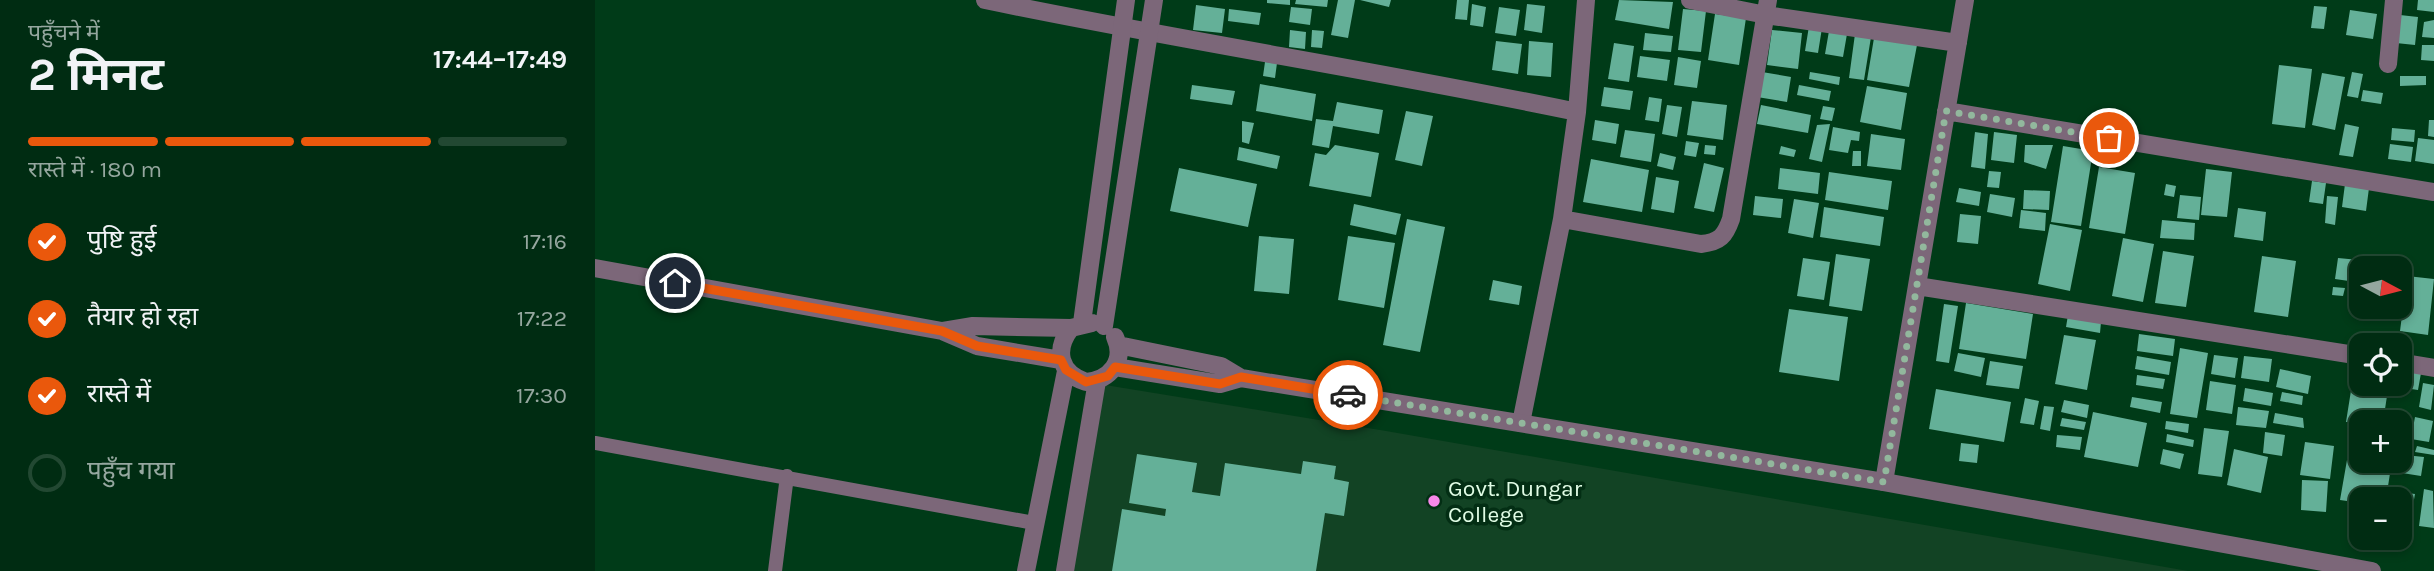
<!DOCTYPE html>
<html lang="hi">
<meta charset="utf-8">
<style>
body{margin:0;font-family:Karla,"Noto Sans Devanagari",sans-serif;background:#0e3820;color:#f1f3f6;height:100vh;display:flex;flex-direction:column;font-size:26px;white-space:nowrap}
*{box-sizing:border-box;margin:0}
p{font-size:23px;color:#95a79f}
.icon{flex:none;width:38px;height:38px;fill:none;stroke:currentColor;stroke-width:2;stroke-linecap:round;stroke-linejoin:round}
.map{position:relative;flex:1;overflow:hidden}
.drawer{display:flex;flex-direction:column;background:#002c12;width:595px}
.drawer>*{flex:none}
.needle{width:46px;rotate:97deg}
.tools{position:absolute;left:1754px;top:256px;display:grid;gap:14px}
.tools a{display:grid;place-items:center;width:63px;height:63px;border-radius:14px;background:#002c12;box-shadow:0 4px 10px #0003,0 0 0 2px #224832;font-size:35px}
.pin{position:absolute;display:grid;place-items:center;width:60px;height:60px;color:#fff;margin:-30px;border:4px solid #fff;border-radius:50%;box-shadow:0 2px 7px #0007}
.courier{position:absolute;display:grid;place-items:center;width:70px;height:70px;margin:-35px;border:5px solid #ea580c;border-radius:50%;background:#fff;color:#222;box-shadow:0 2px 9px #0007}
.head em{font-style:normal;font-weight:700}
.head div{display:flex;flex-direction:column-reverse}
.head{display:flex;align-items:center;justify-content:space-between;height:119px;padding:0 28px}
h1{font-size:46px;font-weight:700;line-height:52px}
.bar{display:grid;grid-template-columns:repeat(4,1fr);gap:10px 7px;align-content:center;height:84px;padding:0 28px}
.bar i{height:9px;border-radius:5px;background:#224832}
.bar .current{background:#ea580c}
.bar p{grid-column:span 4}
ol{padding:0 28px;list-style:none}
li{display:flex;align-items:center;gap:21px;height:77px}
li p{margin-inline-start:auto}
li .icon{padding:7px;border-radius:50%;background:#ea580c;color:#fff;stroke-width:4}
li:last-child{color:#95a79f}
li i{width:38px;height:38px;border:4px solid #224832;border-radius:50%}
main{display:flex;flex:1;min-height:0}
.map>svg:first-child{display:block}
.built{fill:#124324}
.building{fill:#64b098}
.lines{fill:none;stroke-linecap:round;stroke-linejoin:round}
.service{stroke:#7c6779;stroke-width:14}
.minor{stroke:#7c6779;stroke-width:18}
.tertiary{stroke:#7c6779;stroke-width:18}
.done{stroke:#92b89d;stroke-width:7;stroke-dasharray:0 12.6}
.route{stroke:#ea580c;stroke-width:9}
.poi-dot{fill:#f888ea;stroke:#032e14;stroke-width:2.5}
.labels{text-anchor:middle;stroke-width:7;stroke-linejoin:round;paint-order:stroke}
.poi-label{font-size:23px;fill:#e0fce5;stroke:#032e14;text-anchor:start}
</style>
<main>
<section class="drawer">
<div class="head"><div><h1>2 मिनट</h1><p>पहुँचने में</p></div><em>17:44–17:49</em></div>
<div class="bar"><i class="current"></i><i class="current"></i><i class="current"></i><i></i><p>रास्ते में · 180 m</p></div>
<ol>
<li><svg class="icon" aria-label="check" viewBox="0 0 24 24"><path d="M5 12l5 5 9-10"/></svg>पुष्टि हुई<p>17:16</p></li>
<li><svg class="icon" aria-label="check" viewBox="0 0 24 24"><path d="M5 12l5 5 9-10"/></svg>तैयार हो रहा<p>17:22</p></li>
<li><svg class="icon" aria-label="check" viewBox="0 0 24 24"><path d="M5 12l5 5 9-10"/></svg>रास्ते में<p>17:30</p></li>
<li><i></i>पहुँच गया</li>
</ol>
</section>
<div class="map">
<svg width="1839" height="571" viewBox="0 0 1839 571">
<rect width="100%" height="100%" fill="#003b18"/>
<!-- built -->
<path class="built" d="M504,384L791,431L1593,571H474Z"/>
<!-- building -->
<path class="building" d="M672,0H695V5L672,3Z
M701,0H733L732,7L700,4Z
M743,0H760L753,38L736,35Z
M765,0H796L794,7Z
M862,0H874L872,20L860,19Z
M1024,0L1078,2L1074,29L1020,20Z
M1823,0H1839V12L1822,10Z
M877,4L891,7L888,27L875,25Z
M932,4L950,6L947,33L929,30Z
M601,5L630,9L627,33L598,30Z
M1719,6L1732,7L1729,29L1716,28Z
M696,7L717,9L715,25L694,22Z
M904,7L925,10L921,36L900,33Z
M634,9L666,13L664,25L633,21Z
M1088,9L1111,11L1106,52L1083,50Z
M1755,10L1782,14L1778,39L1751,35Z
M1120,14L1151,18L1144,65L1113,60Z
M1805,15L1823,17L1820,45L1801,43Z
M1839,20V38L1827,37L1829,22Z
M1214,26L1227,28L1223,53L1210,51Z
M695,30L711,32L710,49L694,47Z
M717,30L729,31L727,48L716,47Z
M1177,30L1207,33L1203,69L1172,65Z
M1234,31L1252,34L1248,57L1230,54Z
M1050,33L1078,36L1076,52L1048,50Z
M1260,34L1276,37L1269,80L1254,78Z
M1279,38L1322,45L1314,87L1272,80Z
M901,41L927,44L923,74L897,70Z
M934,41L958,43L956,77L932,75Z
M1019,43L1039,46L1034,82L1013,79Z
M1827,45H1839V61L1826,60Z
M1045,56L1075,60L1072,81L1042,77Z
M1083,57L1106,61L1102,88L1079,85Z
M670,62L682,63L680,78L668,76Z
M1684,65L1717,69L1710,128L1677,124Z
M1167,72L1196,77L1192,102L1162,97Z
M1215,72L1245,77L1244,85L1214,79Z
M1757,72L1768,74L1763,98L1752,96Z
M1727,73L1750,77L1740,130L1717,125Z
M1805,76H1831V85L1805,86Z
M665,84L721,94L717,121L661,111Z
M597,85L640,91L637,105L595,99Z
M1204,85L1236,91L1234,101L1202,95Z
M1272,86L1312,93L1306,130L1265,122Z
M1009,87L1038,91L1035,110L1006,106Z
M1768,90L1788,93L1786,104L1766,101Z
M1054,97L1067,99L1064,122L1050,120Z
M1097,101L1132,105L1128,140L1092,135Z
M742,102L788,110L784,134L738,126L734,148L717,145L721,119L738,121Z
M1072,105L1087,107L1082,137L1067,134Z
M1166,105L1216,115L1213,133L1162,124Z
M1228,106L1240,108L1237,121L1225,119Z
M811,111L838,116L827,166L800,160Z
M1000,120L1024,124L1021,144L997,140Z
M1834,120H1839V137L1833,136Z
M647,121L659,123L654,144L647,142Z
M1235,124L1227,162L1214,159L1222,125Z
M1750,124L1764,127L1758,157L1744,155Z
M1238,127L1265,132L1264,141L1256,140L1253,153L1234,150Z
M1797,128L1820,130L1819,142L1796,140Z
M1030,130L1060,134L1056,162L1025,157Z
M1380,132L1393,134L1390,169L1376,167Z
M1399,132L1422,135L1419,163L1396,160Z
M1276,134L1310,139L1306,170L1272,166Z
M1823,138L1839,140V164L1820,161Z
M1091,141L1104,143L1101,157L1089,155Z
M1795,144L1818,147L1816,162L1793,159Z
M740,145L784,153L776,197L714,186L720,153L731,155Z
M1110,145L1121,146L1120,155L1109,154Z
M1430,145H1458L1451,169L1429,162Z
M1186,146L1201,150L1199,157L1184,154Z
M1468,146L1498,151L1486,226L1456,222Z
M644,147L685,156L682,169L642,160Z
M1258,151H1266V166H1257Z
M1065,153L1081,157L1078,170L1062,166Z
M996,159L1054,170L1047,212L988,202Z
M1109,163L1129,168L1119,212L1099,208Z
M1504,167L1540,173L1530,234L1494,228Z
M584,168L662,184L653,227L575,211Z
M1185,168L1225,173L1223,194L1183,189Z
M1611,169L1637,172L1632,217L1606,215Z
M1394,171L1406,172L1404,188L1392,187Z
M1234,172L1297,181L1293,210L1230,200Z
M1061,177L1084,181L1079,213L1056,209Z
M1717,181L1731,183L1728,204L1714,202Z
M1571,184L1581,186L1579,197L1569,195Z
M1750,184L1774,188L1771,211L1747,207Z
M1364,188L1386,192L1384,206L1361,202Z
M1429,190L1455,191L1454,210L1428,209Z
M1395,194L1420,198L1417,217L1392,212Z
M1585,195L1606,197L1604,220L1582,218Z
M1160,196L1188,199L1186,218L1158,215Z
M1732,196L1743,197L1740,225L1730,223Z
M1199,199L1224,203L1218,238L1193,233Z
M759,204L806,214L801,235L755,225Z
M1229,207L1289,217L1285,246L1225,237Z
M1643,208L1671,212L1668,241L1639,237Z
M1426,210L1451,213L1450,231L1424,228Z
M1365,214L1386,216L1383,244L1362,242Z
M812,219L850,227L825,352L788,345Z
M1567,220L1600,223L1599,240L1565,238Z
M1455,224L1487,230L1475,291L1443,284Z
M664,236L699,239L694,294L659,291Z
M753,236L800,243L789,308L743,300Z
M1528,238L1559,244L1548,302L1517,296Z
M1568,251L1599,256L1591,307L1560,303Z
M1241,254L1275,259L1267,311L1234,306Z
M1667,256L1701,261L1693,317L1659,312Z
M1208,258L1235,262L1229,300L1202,296Z
M1743,258L1764,260L1761,282L1740,279Z
M1812,276L1839,279L1833,335L1805,331Z
M898,280L927,286L924,305L894,300Z
M1738,287L1750,288L1748,296L1737,295Z
M1371,303L1438,314L1431,359L1364,349Z
M1349,304L1363,306L1354,363L1341,361Z
M1764,306H1802L1801,320L1763,316Z
M1194,309L1253,317L1244,381L1184,372Z
M1473,315L1506,322L1505,333L1471,327Z
M1544,334L1580,339L1578,356L1542,351Z
M1469,335L1501,340L1492,390L1460,384Z
M1585,348L1613,353L1602,418L1575,414Z
M1363,353L1390,358L1386,377L1359,371Z
M1619,355L1643,358L1640,378L1616,374Z
M1542,356L1576,362L1574,375L1540,369Z
M1649,356L1677,359L1674,382L1646,378Z
M1395,361L1428,366L1424,389L1391,385Z
M1685,369L1716,376L1713,394L1681,387Z
M1804,369L1826,373L1823,390L1796,386V383H1804Z
M1542,375L1570,379L1568,389L1541,385Z
M1758,378L1766,379V383H1794L1788,422H1751Z
M1615,381L1641,385L1637,414L1611,410Z
M1828,383L1839,385L1836,410L1824,407Z
M1650,388L1678,393L1676,406L1648,401Z
M1341,389L1416,402L1409,442L1334,429Z
M1687,392L1708,396L1707,405L1685,401Z
M1537,397L1567,402L1565,413L1535,407Z
M1430,398L1444,401L1439,425L1425,423Z
M1469,400L1494,405L1492,418L1466,412Z
M1449,406L1459,407L1455,431L1445,429Z
M1643,407L1674,411L1671,428L1641,425Z
M1498,412L1552,423L1543,467L1489,457Z
M1801,412L1816,415L1811,436L1804,435V422H1799Z
M1680,413L1708,418L1709,428L1678,423Z
M1820,417L1838,421L1834,442L1816,439Z
M1467,418L1491,422L1489,430L1465,426Z
M1571,421L1594,424L1593,433L1570,429Z
M1609,428L1634,431L1627,477L1603,474Z
M1670,432L1690,435L1687,456L1668,453Z
M1572,434L1599,440L1598,447L1571,442Z
M1462,435L1487,437L1485,450L1461,447Z
M1710,442L1739,446L1735,479L1705,475Z
M1366,443L1384,445L1382,463L1364,461Z
M1822,446L1839,450V455L1820,452Z
M1568,449L1589,454L1585,469L1565,464Z
M1639,449L1673,457L1666,493L1632,485Z
M542,454L602,463L597,492L625,496L630,463L706,474L708,461L741,466L739,479L754,482L749,516L730,513L721,571H517L527,509L570,516L571,509L534,503Z
M1810,455L1829,457L1826,476L1807,473Z
M1752,460L1796,467L1791,499H1766V503L1745,500Z
M1707,480L1733,481L1731,512L1706,510Z
M1829,489L1838,491L1839,528L1824,526Z
M1812,493L1820,494L1818,505L1810,503Z
M1804,508L1816,513L1812,522L1804,519Z"/>
<g class="lines">
<!-- service -->
<path class="service" d="M0,443L439,523
M180,571L192,476"/>
<!-- minor -->
<path class="minor" d="M390,0C587,41 785,71 982,112
M1095,0L1171,15L1363,43
M1793,64L1799,0
M1351,111L1839,192
M967,219L1106,244C1125,242 1130,236 1136,219L1173,0
M1322,286L1766,356
M1804,362L1839,368
M926,423L967,219L982,112L991,0
M1289,482L1370,0"/>
<!-- tertiary -->
<path class="tertiary" d="M0,268L347,331L382,346L466,360
M487,323L531,0
M509,326L559,0
M476,328C459,350 464,373 491,382C515,380 531,361 520,337
M348,331L378,326L476,328L497,323
M523,345L626,366L646,378L1289,482L1777,571
M520,367L625,384L646,378
M431,571L471,371
M470,571L502,381"/>
</g>
<g class="lines">
<!-- done -->
<path class="done" d="M753,395L1289,482L1351,111L1514,138"/>
<!-- route -->
<path class="route" d="M80,283L347,331L382,346L466,360L471,370L491,382L513,376L520,367L625,384L646,377L753,395"/>
</g>
<!-- markers -->
<circle class="poi-dot" cx="839" cy="501" r="7"/>
<g class="labels">
<!-- poi labels -->
<g class="poi-label">
<text x="853" y="496">Govt. Dungar<tspan x="853" dy="26">College</tspan></text>
</g>
</g>
</svg>
<div class="tools">
<a><svg class="needle" viewBox="-14 -14 28 28"><path d="M0-13l5 13h-10z" fill="#e53935"/><path d="M0 13l5-13h-10z" fill="#95a79f"/></svg></a>
<a><svg class="icon" aria-label="locate" viewBox="0 0 24 24"><circle cx="12" cy="12" r="6"/><path d="M12 2v4M12 18v4M2 12h4M18 12h4"/></svg></a>
<a>+</a>
<a>−</a>
</div>
<div class="pin" style="left:1514px;top:138px;background:#ea580c"><svg class="icon" aria-label="bag" viewBox="0 0 24 24"><path d="M5 8h14l-1 12H6zM9 8a3 3 0 0 1 6 0"/></svg></div>
<div class="pin" style="left:80px;top:283px;background:#1f2937"><svg class="icon" aria-label="home" viewBox="0 0 24 24"><path d="M3 11l9-7 9 7M6 9v11h12V9"/></svg></div>
<div class="courier" style="left:753px;top:395px"><svg class="icon" aria-label="car" viewBox="0 0 24 24"><path d="M5 17H2v-5l4-1 3-4h7l3 4 3 1v5h-3M9 17h6M6 11h13"/><circle cx="7" cy="17" r="2"/><circle cx="17" cy="17" r="2"/></svg></div>
</div>
</main>
